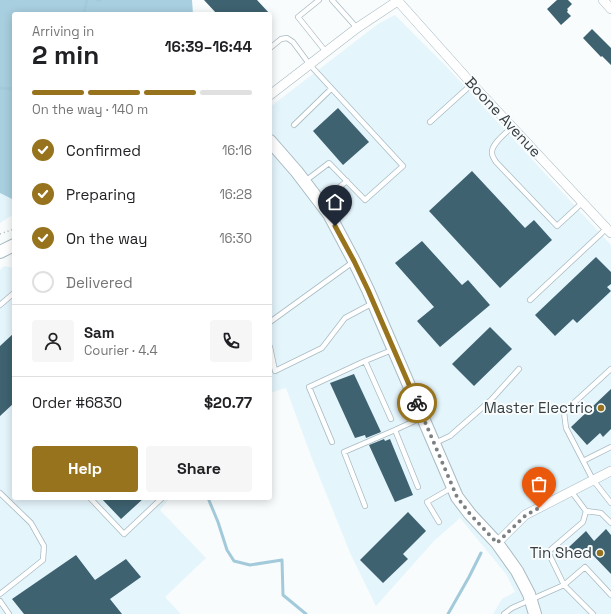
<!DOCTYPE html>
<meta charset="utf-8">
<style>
body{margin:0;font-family:"Space Grotesk",sans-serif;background:#f6f6f6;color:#202124;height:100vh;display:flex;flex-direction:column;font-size:15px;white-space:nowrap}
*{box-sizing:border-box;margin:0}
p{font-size:13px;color:#757577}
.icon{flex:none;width:22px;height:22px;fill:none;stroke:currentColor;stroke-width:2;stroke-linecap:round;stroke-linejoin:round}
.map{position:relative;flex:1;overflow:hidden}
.sheet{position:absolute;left:12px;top:12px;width:260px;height:488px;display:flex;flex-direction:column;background:#fff;border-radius:4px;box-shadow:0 2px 10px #0003}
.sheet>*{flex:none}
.pin{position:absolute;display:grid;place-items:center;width:34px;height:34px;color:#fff;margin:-41px -17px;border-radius:50% 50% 50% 0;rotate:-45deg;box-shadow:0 0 4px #0007}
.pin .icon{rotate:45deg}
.courier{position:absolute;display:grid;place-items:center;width:40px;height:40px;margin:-20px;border:3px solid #96731c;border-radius:50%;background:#fff;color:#222;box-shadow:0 1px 5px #0007}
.head em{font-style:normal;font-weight:800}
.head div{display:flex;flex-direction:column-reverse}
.head{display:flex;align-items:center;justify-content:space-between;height:68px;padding:0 20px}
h1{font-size:26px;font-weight:800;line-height:30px}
.bar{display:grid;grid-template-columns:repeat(4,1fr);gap:6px 4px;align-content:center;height:48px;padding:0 20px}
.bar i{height:5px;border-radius:3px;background:#e0e0e0}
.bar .current{background:#96731c}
.bar p{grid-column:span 4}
.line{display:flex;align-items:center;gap:10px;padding:0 20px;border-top:1px solid #e0e0e0}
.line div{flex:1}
.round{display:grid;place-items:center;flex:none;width:42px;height:42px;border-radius:4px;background:#f6f6f6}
ol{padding:0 20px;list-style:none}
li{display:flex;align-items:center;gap:12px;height:44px}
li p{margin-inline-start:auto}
li .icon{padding:4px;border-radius:50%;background:#96731c;color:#fff;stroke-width:4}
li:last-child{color:#757577}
li i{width:22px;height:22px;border:2px solid #e0e0e0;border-radius:50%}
.button{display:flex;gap:8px;margin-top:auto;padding:8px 20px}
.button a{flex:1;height:46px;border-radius:4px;background:#96731c;color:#fff;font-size:16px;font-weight:800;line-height:46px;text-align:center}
.button a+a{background:#f6f6f6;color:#202124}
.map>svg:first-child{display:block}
.built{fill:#e5f5fc}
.forest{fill:#a8cfdf}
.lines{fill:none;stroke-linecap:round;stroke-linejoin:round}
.stream{stroke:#a3cada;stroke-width:3}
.building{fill:#3e6270}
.lane-casing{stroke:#a9bbc2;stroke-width:6}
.street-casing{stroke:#a9bbc2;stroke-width:10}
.secondary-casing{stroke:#a9bbc2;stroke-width:14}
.path{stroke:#afb4b6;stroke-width:1.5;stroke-dasharray:1 3;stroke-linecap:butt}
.lane{stroke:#fff;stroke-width:4.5}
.street{stroke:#fff;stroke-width:9}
.secondary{stroke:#fff;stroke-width:12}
.done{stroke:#7b8083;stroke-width:4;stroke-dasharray:0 7.2}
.route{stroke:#96731c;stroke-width:5}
.poi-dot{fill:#96731c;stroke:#f8fcfd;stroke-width:1.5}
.labels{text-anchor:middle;stroke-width:4;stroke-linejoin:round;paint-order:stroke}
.street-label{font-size:15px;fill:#373e41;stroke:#f8fcfd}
.poi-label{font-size:15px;fill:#373e41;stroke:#f8fcfd;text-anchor:end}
</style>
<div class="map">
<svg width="611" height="614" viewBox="0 0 611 614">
<rect width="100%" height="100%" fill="#f8fcfd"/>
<!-- built -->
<path class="built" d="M395,15L446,66L611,245V614H493L502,599L515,592L506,574L460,518L434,541L376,606L351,555L311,456L286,388L270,393V107L378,24Z
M0,193L14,200V214L0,223Z
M4,266L14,268V498H170L160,510L206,558L165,597L181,614H0V270Z"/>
<!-- forest -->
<path class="forest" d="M0,0H192L193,14H14V200L0,193Z"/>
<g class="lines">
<!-- stream -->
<path class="stream" d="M97,0H100
M84,14L86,4L87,0
M0,88L14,89
M208,498L218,522L227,550L234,561L250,565L282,560L283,595L306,614
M448,614L469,577L481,553"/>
</g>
<!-- building -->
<path class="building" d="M204,0H257L270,14H217Z
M557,0H568L572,4L567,9L568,10L567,12L571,16L561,25L547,9Z
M592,29L611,48V65L602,56L601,57L583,38Z
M338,108L369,142L343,165L313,131Z
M472,171L525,228L534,220L552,240L500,288L429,211Z
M422,241L462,285L468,280L490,305L440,347L417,321L434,307L395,263Z
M596,257L611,272V284L607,287L611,291L577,323L573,319L555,336L535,315Z
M490,327L512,349L474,386L452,364Z
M14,333V403L0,416V346Z
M354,374L381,432L366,438L365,435L355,438L330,383Z
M611,389V429L603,437L600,433L587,445L571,427Z
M384,439L385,441L390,439L413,495L395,502L369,445Z
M101,498H144L121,519Z
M408,512L426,531L403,554L408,559L383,583L360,560Z
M606,529L611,535V574L589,551L581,559L569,547L586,531L594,541Z
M76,555L95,580L126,559L141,577L110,599L122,614H24L12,599Z"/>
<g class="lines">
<!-- lane casing -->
<g class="lane-casing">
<path id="lane" d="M319,0L298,17L326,52
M332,0L357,28
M270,48L281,39L287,38L293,42L310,65L403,166L365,200L329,163L304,182
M430,122L472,84
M294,125L331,89
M512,127C506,133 491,144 492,153C492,156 494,159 496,162L557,226L583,202
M320,202L347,181
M530,300L607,228
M0,305L14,293
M270,322L353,262
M270,347L275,371L322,348L345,318L373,303
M611,369L564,412L566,428L593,480L611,503
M391,419L365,361L392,350
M332,442L309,387L365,361
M435,443L450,436L491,400L519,369
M583,461L611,447
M418,487L395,430L421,418
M571,491L586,511L601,513L611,523
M0,493L31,523L44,546L43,560L28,572L0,594
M90,498L124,534L162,498
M365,506L344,452L395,430
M439,522L427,502L453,487
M0,601L9,614
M504,614L512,608L564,585L548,552L583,522L586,511
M593,614L564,585L585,567L611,595"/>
</g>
<!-- street casing -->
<g class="street-casing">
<path id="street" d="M397,0L472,84L611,233
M603,0L611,9
M270,95L357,28L399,0
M497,543L525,515L611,471"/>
</g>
<!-- secondary casing -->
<g class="secondary-casing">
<path id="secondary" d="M270,141L297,172L329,214L354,261L368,290L457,497L470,514L497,543L517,571L529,594L535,614
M0,252L14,245"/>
</g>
<!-- path -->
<path class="path" d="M0,234L14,229"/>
<!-- lane -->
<use href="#lane" class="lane"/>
<!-- street -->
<use href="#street" class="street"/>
<!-- secondary -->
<use href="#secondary" class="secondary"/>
</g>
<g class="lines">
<!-- done -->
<path class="done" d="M417,403L457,497L470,514L497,543L526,515L539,508"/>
<!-- route -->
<path class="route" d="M335,226L354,261L368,290L417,403"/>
</g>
<!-- markers -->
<g class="poi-dot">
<circle cx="601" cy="408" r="4"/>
<circle cx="600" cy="553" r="4"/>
</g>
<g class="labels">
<!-- street labels -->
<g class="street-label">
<text transform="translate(503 117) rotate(47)" y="5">Boone Avenue</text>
</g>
<!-- poi labels -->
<g class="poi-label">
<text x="593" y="413">Master Electric</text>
<text x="592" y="558">Tin Shed</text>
</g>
</g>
</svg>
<div class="pin" style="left:539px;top:508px;background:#ea580c"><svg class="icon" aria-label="bag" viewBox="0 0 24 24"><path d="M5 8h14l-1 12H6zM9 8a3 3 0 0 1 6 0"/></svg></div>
<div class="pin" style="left:335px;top:226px;background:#1f2937"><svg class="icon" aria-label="home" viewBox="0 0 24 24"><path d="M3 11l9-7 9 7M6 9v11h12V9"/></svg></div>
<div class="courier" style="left:417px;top:403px"><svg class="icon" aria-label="bike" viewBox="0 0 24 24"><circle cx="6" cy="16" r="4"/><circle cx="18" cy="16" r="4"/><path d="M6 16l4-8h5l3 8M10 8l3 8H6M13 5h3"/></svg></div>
<section class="sheet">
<div class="head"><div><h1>2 min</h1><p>Arriving in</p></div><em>16:39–16:44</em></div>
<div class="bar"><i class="current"></i><i class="current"></i><i class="current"></i><i></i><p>On the way · 140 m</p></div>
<ol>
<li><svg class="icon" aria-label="check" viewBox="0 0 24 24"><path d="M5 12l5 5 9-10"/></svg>Confirmed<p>16:16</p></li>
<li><svg class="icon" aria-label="check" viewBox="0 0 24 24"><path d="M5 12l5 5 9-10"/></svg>Preparing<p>16:28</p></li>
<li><svg class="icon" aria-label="check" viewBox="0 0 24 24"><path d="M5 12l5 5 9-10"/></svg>On the way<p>16:30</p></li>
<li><i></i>Delivered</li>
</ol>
<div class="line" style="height:72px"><a class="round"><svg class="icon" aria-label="person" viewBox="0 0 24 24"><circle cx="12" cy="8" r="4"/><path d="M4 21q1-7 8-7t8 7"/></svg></a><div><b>Sam</b><p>Courier · 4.4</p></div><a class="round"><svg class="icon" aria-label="phone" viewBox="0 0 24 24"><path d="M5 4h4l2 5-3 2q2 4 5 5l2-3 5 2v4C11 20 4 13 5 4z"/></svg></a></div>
<div class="line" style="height:52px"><div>Order #6830</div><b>$20.77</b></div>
<div class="button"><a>Help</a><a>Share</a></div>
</section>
</div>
